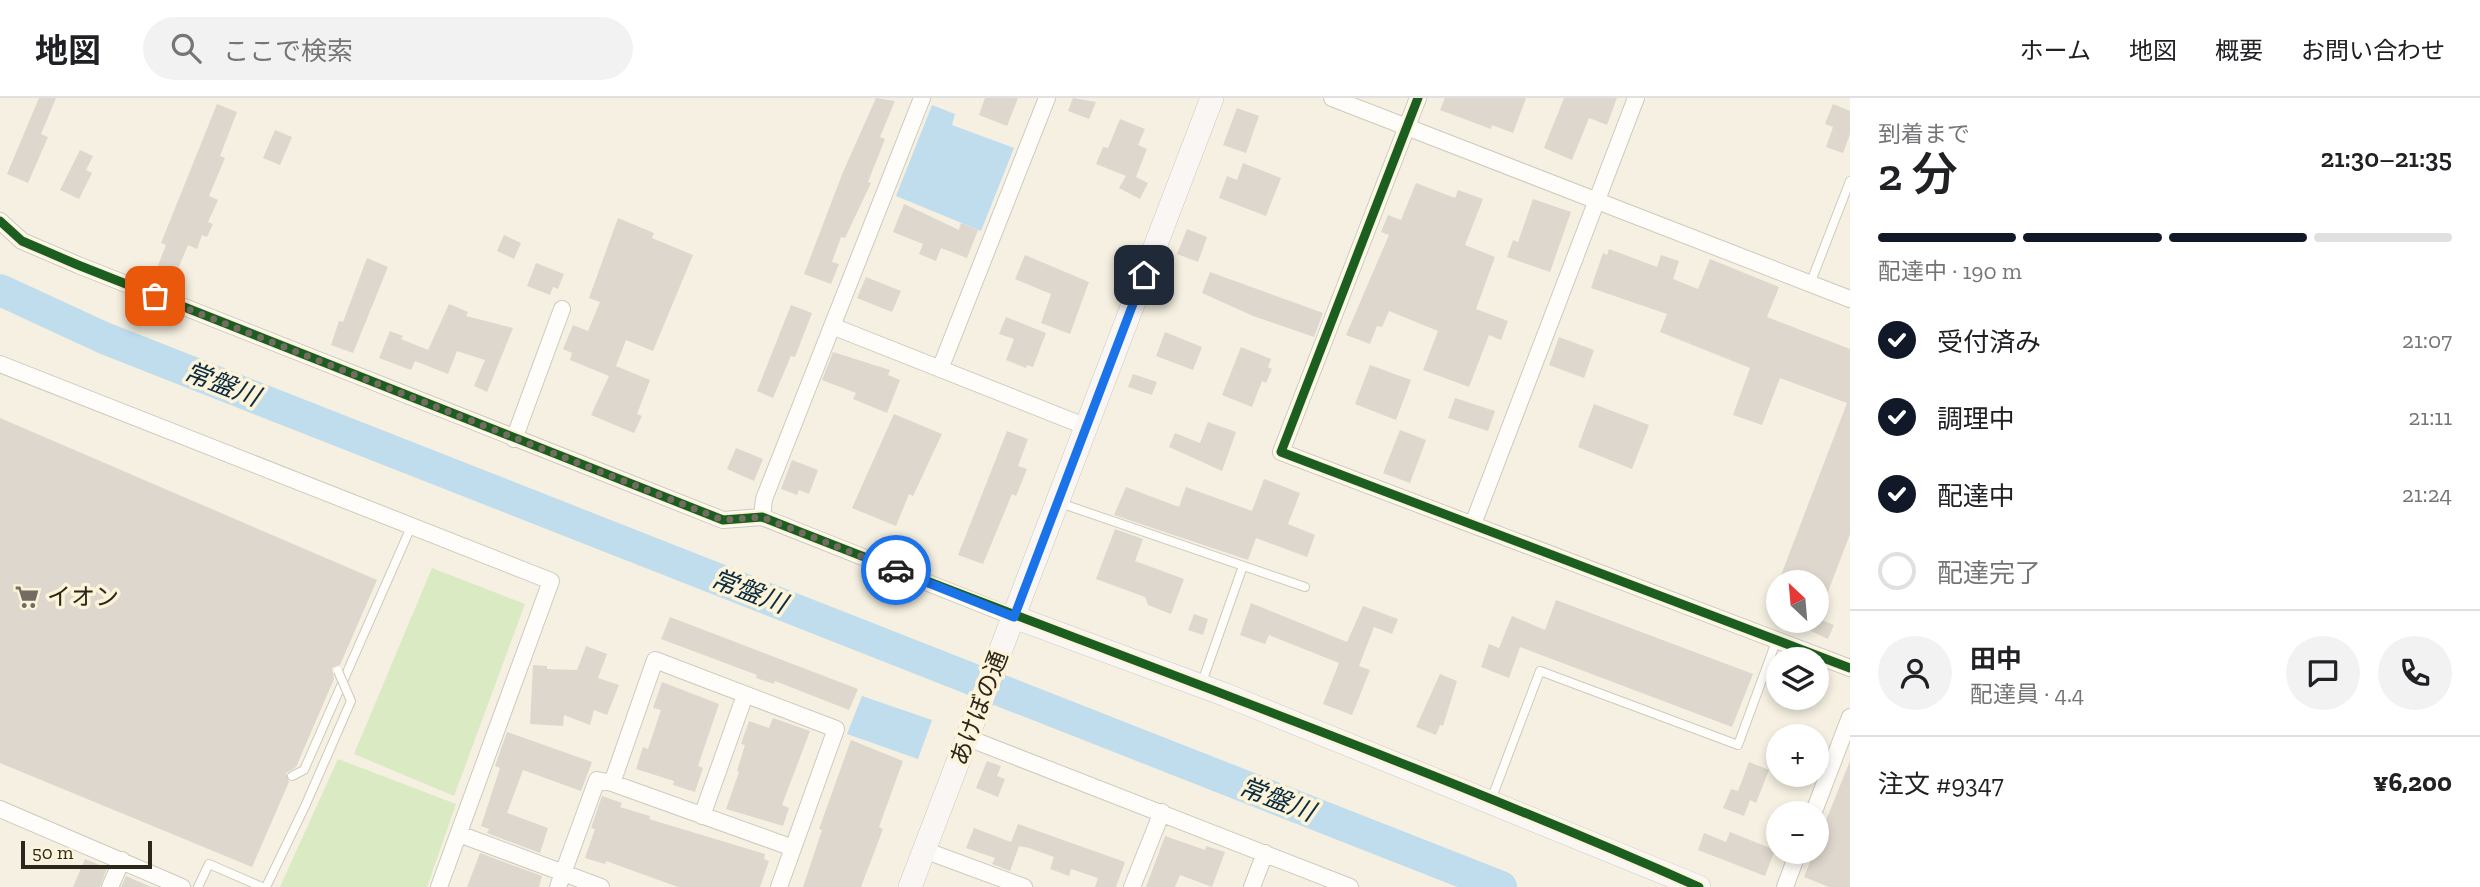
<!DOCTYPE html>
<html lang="ja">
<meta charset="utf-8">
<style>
body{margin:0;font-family:"Zilla Slab","Noto Sans JP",serif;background:#f2f2f2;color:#202124;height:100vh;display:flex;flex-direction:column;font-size:26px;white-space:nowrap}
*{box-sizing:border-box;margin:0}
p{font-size:23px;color:#757577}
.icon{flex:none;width:38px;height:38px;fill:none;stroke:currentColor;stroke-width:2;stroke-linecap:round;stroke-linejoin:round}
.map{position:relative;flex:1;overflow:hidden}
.drawer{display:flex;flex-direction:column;background:#fff;width:630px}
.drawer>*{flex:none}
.needle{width:46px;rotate:334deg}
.fabs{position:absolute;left:1766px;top:472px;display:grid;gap:14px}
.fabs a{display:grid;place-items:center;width:63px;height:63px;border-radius:50%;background:#fff;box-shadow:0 4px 10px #0003;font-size:35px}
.scale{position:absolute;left:21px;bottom:18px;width:131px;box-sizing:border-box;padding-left:7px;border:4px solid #2b271b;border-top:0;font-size:19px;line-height:24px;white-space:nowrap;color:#2b271b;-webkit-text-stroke:5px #fdf3d9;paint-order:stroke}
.pin{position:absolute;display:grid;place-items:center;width:60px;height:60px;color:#fff;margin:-30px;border-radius:14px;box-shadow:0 4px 10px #0006}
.courier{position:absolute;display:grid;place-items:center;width:70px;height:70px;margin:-35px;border:5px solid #1a73e8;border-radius:50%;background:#fff;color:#222;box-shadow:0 2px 9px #0007}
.summary em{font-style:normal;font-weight:600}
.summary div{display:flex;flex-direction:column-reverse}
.summary{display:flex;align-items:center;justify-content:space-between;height:119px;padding:0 28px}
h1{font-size:46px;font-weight:600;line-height:52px}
.bar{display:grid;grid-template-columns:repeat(4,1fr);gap:10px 7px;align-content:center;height:84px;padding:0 28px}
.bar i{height:9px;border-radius:5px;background:#e0e0e0}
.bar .current{background:#111827}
.bar p{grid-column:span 4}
.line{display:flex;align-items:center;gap:18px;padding:0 28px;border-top:2px solid #e0e0e0}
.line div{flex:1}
.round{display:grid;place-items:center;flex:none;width:74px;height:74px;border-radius:37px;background:#f2f2f2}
ol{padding:0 28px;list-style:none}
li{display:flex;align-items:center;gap:21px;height:77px}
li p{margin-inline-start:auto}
li .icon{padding:7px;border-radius:50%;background:#111827;color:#fff;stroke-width:4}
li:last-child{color:#757577}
li i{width:38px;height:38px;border:4px solid #e0e0e0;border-radius:50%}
header{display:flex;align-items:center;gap:42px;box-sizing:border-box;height:98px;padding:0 35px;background:#fff;border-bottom:2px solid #e0e0e0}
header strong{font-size:33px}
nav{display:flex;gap:38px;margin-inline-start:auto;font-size:24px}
.search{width:490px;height:63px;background:#f2f2f2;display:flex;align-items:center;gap:18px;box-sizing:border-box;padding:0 24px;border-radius:38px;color:#757577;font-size:26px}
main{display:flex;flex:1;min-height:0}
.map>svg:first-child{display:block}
.green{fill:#daeac2}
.water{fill:#c0ddee}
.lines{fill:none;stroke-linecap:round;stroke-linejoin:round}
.river{stroke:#c0ddee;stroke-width:32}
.building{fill:#ded7cd}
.lane-casing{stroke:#cecabe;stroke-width:10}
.street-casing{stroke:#cecabe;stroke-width:18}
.secondary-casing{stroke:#cecabe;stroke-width:24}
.lane{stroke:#fefdfa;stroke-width:8}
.street{stroke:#fefdfa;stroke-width:16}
.secondary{stroke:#faf6f3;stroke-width:23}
.lane-bridge-casing{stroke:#cecabe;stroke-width:10;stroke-linecap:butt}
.lane-bridge{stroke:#fefdfa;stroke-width:8}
.cycleway-casing{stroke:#fdf3d9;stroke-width:13}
.cycleway{stroke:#1b5e20;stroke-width:9}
.done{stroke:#726d60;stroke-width:7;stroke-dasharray:0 12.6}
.route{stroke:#1a73e8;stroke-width:9}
.labels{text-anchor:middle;stroke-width:7;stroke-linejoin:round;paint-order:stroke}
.poi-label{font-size:24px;fill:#2b271b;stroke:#fdf3d9;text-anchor:start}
.street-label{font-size:24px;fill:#2b271b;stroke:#fdf3d9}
.water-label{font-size:26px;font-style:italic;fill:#0c2c41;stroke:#fdf3d9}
</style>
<header>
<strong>地図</strong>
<div class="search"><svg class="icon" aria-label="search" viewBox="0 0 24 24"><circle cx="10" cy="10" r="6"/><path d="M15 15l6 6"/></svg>ここで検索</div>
<nav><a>ホーム</a><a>地図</a><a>概要</a><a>お問い合わせ</a></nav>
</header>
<main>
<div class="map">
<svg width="1850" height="789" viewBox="0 0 1850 789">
<rect width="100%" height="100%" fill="#f5f0e1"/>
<!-- green -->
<path class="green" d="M432,470L525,506L454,698L354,656Z
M338,661L456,706L427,789H280Z"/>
<!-- water -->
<path class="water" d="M932,7L955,16L952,27L1014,50L981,133L896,98Z
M862,598L932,622L918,661L847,636Z"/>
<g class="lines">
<!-- river -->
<path class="river" d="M0,192L104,240L1501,789"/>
</g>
<!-- building -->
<path class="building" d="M39,0H56L41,36L48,39L28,85L7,76Z
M876,0L895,3L880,39L885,41L868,84L871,85L845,140L841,139L832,164L839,166L831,186L804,176L843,74Z
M985,0H1018L1007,28L979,17Z
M1073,0L1096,4L1089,21L1068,13Z
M1445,0H1526L1513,35L1492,27L1491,31L1440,12Z
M1564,0H1617L1607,27L1589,20L1572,62L1544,50Z
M217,6L237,14L220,58L225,60L209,98L218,102L208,124L213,126L207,139L202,137L197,151L188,147L173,183L155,175L166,147L161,145Z
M1833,6L1850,13V36L1843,55L1826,49L1833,29L1825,26Z
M1237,10L1259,18L1246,55L1223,47Z
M1120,21L1145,31L1138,47L1147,51L1136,79L1148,85L1140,101L1119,90L1126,78L1096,66L1103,49L1108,50Z
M275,32L292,39L280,67L263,60Z
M80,52L93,58L86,72L92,75L79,101L60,92Z
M1243,65L1281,80L1266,118L1219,100L1227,78L1237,82Z
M1416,85L1455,100L1458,92L1483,101L1465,147L1495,159L1476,211L1508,223L1501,242L1489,237L1469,289L1423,272L1438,233L1389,213L1382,229L1377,228L1370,246L1346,237L1389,137L1381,134L1388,117L1401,122Z
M1533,101L1571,114L1550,174L1507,159L1513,142L1518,144Z
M904,106L959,132L961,125L978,132L967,160L941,150L936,163L919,156L923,146L893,134Z
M618,120L654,135L652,140L693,157L653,253L626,242L616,268L650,282L637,316L642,318L634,335L591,317L609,278L570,262L572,255L563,251L573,227L588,233L600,204L589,200Z
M1187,131L1207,139L1198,164L1177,156Z
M504,137L521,145L514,161L497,153Z
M1609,151L1657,169L1661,157L1679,163L1673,181L1698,191L1710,161L1779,189L1767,219L1850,251V436L1818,520L1816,485H1778L1847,305L1780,280L1762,327L1733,317L1750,270L1660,234L1667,216L1591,190L1603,155L1607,157Z
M1025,157L1089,184L1070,236L1041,225L1051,196L1015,181Z
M367,160L388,169L353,255L331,247L339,223L343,224Z
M536,165L564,176L558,191L553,189L550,197L527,188Z
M1210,174L1323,215L1314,239L1253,218L1202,195Z
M866,179L901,193L892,214L857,200Z
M449,206L468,214L466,218L513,230L487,294L474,288L485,262L457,253L448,276L415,263L411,272L379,260L390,233L403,238L401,241L428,252Z
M791,207L812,215L795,259L791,258L773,300L757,293Z
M1006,219L1046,235L1033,269L1027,267L1026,270L1006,262L1014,241L999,236Z
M1165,234L1202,249L1193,272L1156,258Z
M1559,239L1594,252L1584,280L1549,267Z
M1241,249L1271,261L1268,269L1272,271L1266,285L1262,283L1252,309L1222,297Z
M833,254L890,272L888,277L900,282L887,315L853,301L856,295L822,282Z
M1370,267L1411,282L1396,322L1355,306Z
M1133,276L1157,284L1152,297L1128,289Z
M1455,300L1495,313L1488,333L1448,320Z
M1594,306L1649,327L1632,371L1578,349Z
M894,316L942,336L913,398L909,396L896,428L852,410Z
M0,320L377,482L340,567L332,570L334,581L296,669L286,675L289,684L252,769L0,665Z
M1208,324L1236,334L1222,373L1169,349L1175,335L1200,345Z
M1400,332L1426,342L1410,385L1383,375Z
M1007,333L1028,341L1018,368L1027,371L1016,398L1012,396L983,466L958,457Z
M736,350L763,361L754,383L727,371Z
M792,362L818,372L809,396L799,392L797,397L781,391Z
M1264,381L1300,395L1288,426L1315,437L1307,459L1256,440L1248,462L1114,417L1126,389L1179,409L1186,389L1252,413Z
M1115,431L1143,441L1135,463L1184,481L1171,516L1148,507L1145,499L1096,481Z
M1556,502L1753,576L1732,629L1520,549L1509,580L1481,569L1489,546L1499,550L1512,518L1545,532Z
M1251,505L1347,544L1363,508L1398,521L1392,536L1374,529L1359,568L1370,572L1352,617L1323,606L1339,565L1269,537L1265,546L1240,537Z
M1194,516L1208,521L1203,537L1188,532Z
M670,519L858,591L849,612L775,583L774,586L756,580L757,577L661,541Z
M1790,523H1824L1834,527L1828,541Z
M586,548L607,556L598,580L619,587L607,617L594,612L590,627L564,617L563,628L530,626L533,567L547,568V571L577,572Z
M1440,576L1457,583L1443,628L1440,627L1436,637L1416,629Z
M662,584L719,606L698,668L703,670L695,694L673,687L674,683L636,671L643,649L648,651L661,612L653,610Z
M773,620L810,633L782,707L789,710L783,728L726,711L739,674L737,673L745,647L741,646L749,623L769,630Z
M507,634L592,664L581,693L523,672L507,715L548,730L540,755L487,735L489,731L481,728L500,670L495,668Z
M851,642L903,663L879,729L883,731L861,789H803L822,732L819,731Z
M987,663L1001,668L997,678L1005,681L998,699L976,690Z
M1850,663V789H1829L1804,779L1814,754H1816V747Z
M1749,664L1769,672L1756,705L1750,702L1744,718L1723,710L1731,691L1738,693Z
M602,698L622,705L620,709L650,718L649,721L765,756L764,761L769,763L760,789H678L606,763L605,766L585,760L595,731L591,730Z
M1018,726L1125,764L1116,789H1095L1098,780L1071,771L1069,778L1050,771L1054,759L1029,750L1019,748L1010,773L992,766L995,760L966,750L974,730L1011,744Z
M1730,734L1775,752L1765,778L1698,752L1704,735L1726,744Z
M1165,738L1205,752L1206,748L1225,754L1212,789L1180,777L1175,789H1146Z
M480,755L542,778L539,789H467Z
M85,761L107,770L100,789H73Z
M126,778L151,789H121Z"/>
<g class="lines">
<!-- lane casing -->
<g class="lane-casing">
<path id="lane" d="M1810,186L1850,83
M1060,405L1305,489
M1201,587L1243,468
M292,678L304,672L411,429
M1491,702L1540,573L1738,647L1777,541
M198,789L209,766L262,789
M266,789L306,706"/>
</g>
<!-- street casing -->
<g class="street-casing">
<path id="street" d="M1332,0L1850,201
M1418,0L1281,354L1850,570
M0,123L22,143L78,167L723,422L762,419L1014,519
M832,228L1087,329
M0,266L551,483L439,789
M940,271L1047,0
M514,341L562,211
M762,419L764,401L922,0
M1473,426L1636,0
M968,640L1350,789
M612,685L793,750
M0,711L182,789
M1813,716L1850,619
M702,718L745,597
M459,736L601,789
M924,752L1024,789
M110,789L122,762
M558,789L597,682L612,685L655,562L836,631L779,789
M1132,789L1162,714
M1252,789L1265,755
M1785,789L1798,754"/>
</g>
<!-- secondary casing -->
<g class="secondary-casing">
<path id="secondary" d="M1014,519L1226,597L1699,789
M910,789L1212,0"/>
</g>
<!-- lane -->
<use href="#lane" class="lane"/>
<!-- street -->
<use href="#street" class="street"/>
<!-- secondary -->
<use href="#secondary" class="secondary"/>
<!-- lane-bridge casing -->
<g class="lane-bridge-casing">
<path id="lane-bridge" d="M306,706L351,603L338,573"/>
</g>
<!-- lane-bridge -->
<use href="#lane-bridge" class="lane-bridge"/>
<!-- cycleway casing -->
<g class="cycleway-casing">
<path id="cycleway" d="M1418,0L1281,354L1850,570
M0,123L22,143L78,167L723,422L762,419C1074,543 1392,653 1699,789"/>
</g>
<!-- cycleway -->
<use href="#cycleway" class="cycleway"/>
</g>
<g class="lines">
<!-- done -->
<path class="done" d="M155,198L723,422L762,419L896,472"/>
<!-- route -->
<path class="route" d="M896,472L1014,519L1144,177"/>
</g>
<!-- icons -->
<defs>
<g id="supermarket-bare" transform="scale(1.89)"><path d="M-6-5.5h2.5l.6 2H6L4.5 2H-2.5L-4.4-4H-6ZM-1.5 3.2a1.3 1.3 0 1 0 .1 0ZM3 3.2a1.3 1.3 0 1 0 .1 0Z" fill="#726d60" stroke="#fdf3d9" stroke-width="2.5" paint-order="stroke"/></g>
</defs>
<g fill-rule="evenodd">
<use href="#supermarket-bare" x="27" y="499"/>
</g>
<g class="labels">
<!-- poi labels -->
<g class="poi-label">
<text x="47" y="507">イオン</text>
</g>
<!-- street labels -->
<g class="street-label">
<text transform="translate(979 610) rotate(-69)" y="8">あけぼの通</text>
</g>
<!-- water labels -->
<g class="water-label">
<text transform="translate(222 286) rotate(21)" y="9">常盤川</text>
<text transform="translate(749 493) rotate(21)" y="9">常盤川</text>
<text transform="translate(1277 701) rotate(21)" y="9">常盤川</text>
</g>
</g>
</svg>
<div class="fabs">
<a><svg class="needle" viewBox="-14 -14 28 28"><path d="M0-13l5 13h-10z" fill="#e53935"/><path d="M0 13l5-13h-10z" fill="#757577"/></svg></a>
<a><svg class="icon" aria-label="layers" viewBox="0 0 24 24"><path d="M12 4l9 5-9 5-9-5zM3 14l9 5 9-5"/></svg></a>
<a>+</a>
<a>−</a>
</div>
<div class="scale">50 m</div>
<div class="pin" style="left:155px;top:198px;background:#ea580c"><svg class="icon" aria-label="bag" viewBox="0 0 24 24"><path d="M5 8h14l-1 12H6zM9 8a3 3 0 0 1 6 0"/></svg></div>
<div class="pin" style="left:1144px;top:177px;background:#1f2937"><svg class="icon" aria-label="home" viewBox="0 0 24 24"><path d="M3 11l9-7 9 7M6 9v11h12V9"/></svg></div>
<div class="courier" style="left:896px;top:472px"><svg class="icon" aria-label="car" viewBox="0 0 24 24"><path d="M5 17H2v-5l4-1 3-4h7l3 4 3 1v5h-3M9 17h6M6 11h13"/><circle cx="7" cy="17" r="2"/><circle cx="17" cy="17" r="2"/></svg></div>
</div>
<section class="drawer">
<div class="summary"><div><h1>2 分</h1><p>到着まで</p></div><em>21:30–21:35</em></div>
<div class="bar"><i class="current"></i><i class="current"></i><i class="current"></i><i></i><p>配達中 · 190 m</p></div>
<ol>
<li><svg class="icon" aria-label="check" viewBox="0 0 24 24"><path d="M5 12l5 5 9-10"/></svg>受付済み<p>21:07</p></li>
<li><svg class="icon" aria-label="check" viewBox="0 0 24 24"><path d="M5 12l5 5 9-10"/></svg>調理中<p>21:11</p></li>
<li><svg class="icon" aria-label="check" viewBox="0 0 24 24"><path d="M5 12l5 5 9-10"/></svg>配達中<p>21:24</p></li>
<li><i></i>配達完了</li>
</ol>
<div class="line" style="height:126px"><a class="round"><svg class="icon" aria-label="person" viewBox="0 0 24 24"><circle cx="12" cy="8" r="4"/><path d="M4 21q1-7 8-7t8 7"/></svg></a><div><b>田中</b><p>配達員 · 4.4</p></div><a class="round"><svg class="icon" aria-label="chat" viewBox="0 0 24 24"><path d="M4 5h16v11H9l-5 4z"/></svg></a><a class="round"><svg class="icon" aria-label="phone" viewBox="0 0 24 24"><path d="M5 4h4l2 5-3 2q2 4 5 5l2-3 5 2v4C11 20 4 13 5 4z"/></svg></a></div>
<div class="line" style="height:91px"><div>注文 #9347</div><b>¥6,200</b></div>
</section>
</main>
